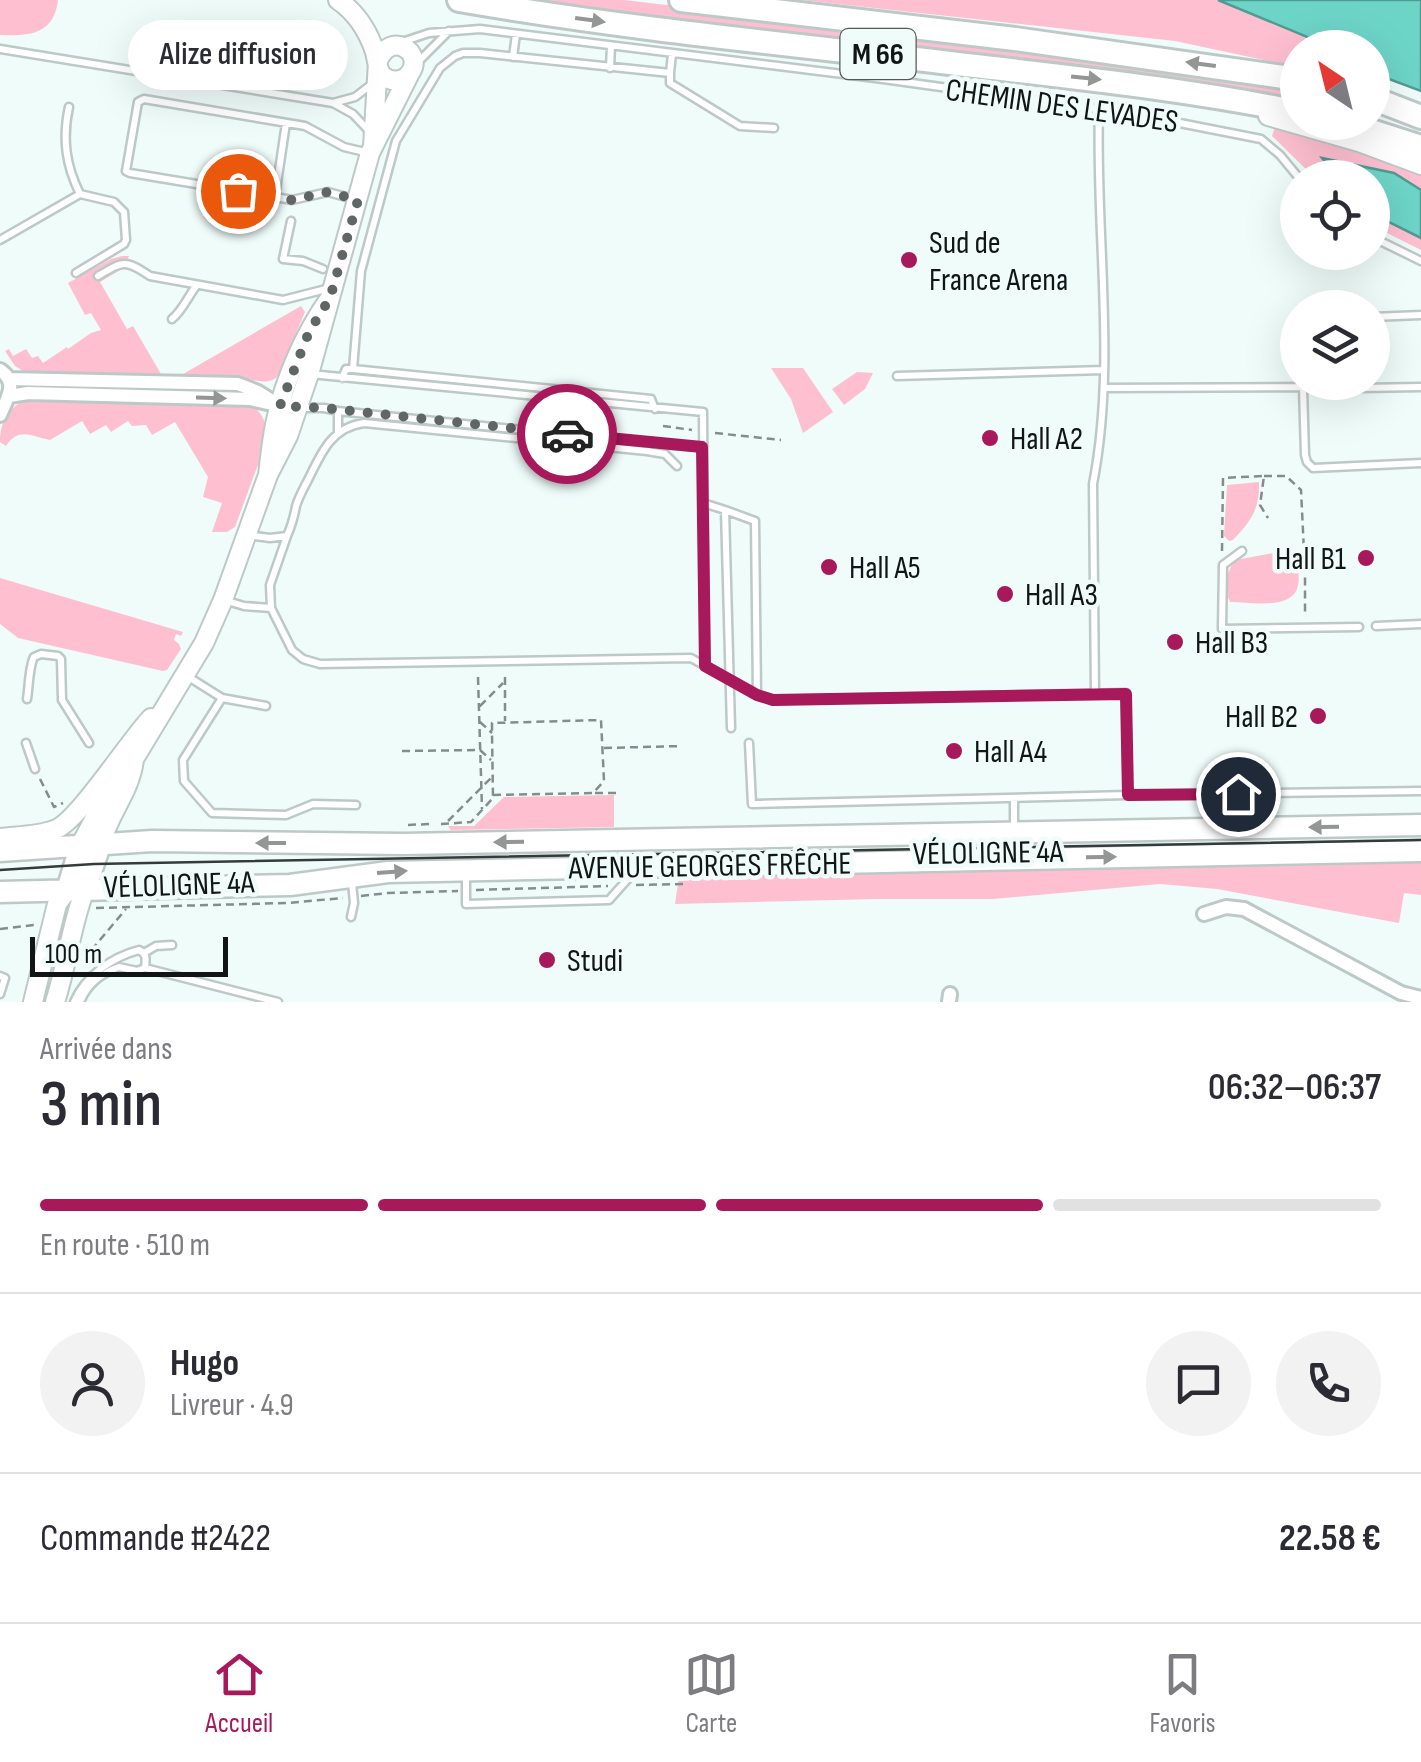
<!DOCTYPE html>
<html lang="fr">
<meta charset="utf-8">
<style>
body{margin:0;font-family:"Sofia Sans Condensed",sans-serif;background:#f2f2f3;color:#2b2b33;height:100vh;display:flex;flex-direction:column;font-size:38px;white-space:nowrap}
*{box-sizing:border-box;margin:0}
p{font-size:32px;color:#7c7c81}
.icon{flex:none;width:55px;height:55px;fill:none;stroke:currentColor;stroke-width:2;stroke-linecap:round;stroke-linejoin:round}
.map{position:relative;height:1002px;overflow:hidden}
.drawer{display:flex;flex-direction:column;background:#fff;flex:1}
.drawer>*{flex:none}
.needle{width:65px;rotate:325deg}
.buttons{position:absolute;left:1280px;top:30px;display:grid;gap:20px}
.buttons a{display:grid;place-items:center;width:110px;height:110px;border-radius:50%;background:#fff;box-shadow:0 10px 40px #0002;font-size:50px}
.scale{position:absolute;left:30px;bottom:25px;width:198px;box-sizing:border-box;padding-left:10px;border:5px solid #111515;border-top:0;font-size:28px;line-height:35px;white-space:nowrap;color:#111515;-webkit-text-stroke:8px #effcfa;paint-order:stroke}
.pin{position:absolute;display:grid;place-items:center;width:85px;height:85px;color:#fff;margin:-42px;border:5px solid #fff;border-radius:50%;box-shadow:0 2px 10px #0007}
.courier{position:absolute;display:grid;place-items:center;width:100px;height:100px;margin:-50px;border:8px solid #a7195a;border-radius:50%;background:#fff;color:#222;box-shadow:0 2px 12px #0007}
.bubble{position:absolute;height:70px;border-radius:35px;background:#fff;box-shadow:0 10px 40px #0002;font-size:32px;font-weight:600;line-height:70px;text-align:center}
.headline em{font-style:normal;font-weight:600}
.headline div{display:flex;flex-direction:column-reverse}
.headline{display:flex;align-items:center;justify-content:space-between;height:170px;padding:0 40px}
h1{font-size:65px;font-weight:600;line-height:75px}
.bar{display:grid;grid-template-columns:repeat(4,1fr);gap:15px 10px;align-content:center;height:120px;padding:0 40px}
.bar i{height:12px;border-radius:8px;background:#e1e1e2}
.bar .selected{background:#a7195a}
.bar p{grid-column:span 4}
.line{display:flex;align-items:center;gap:25px;padding:0 40px;border-top:2px solid #e1e1e2}
.line div{flex:1}
.round{display:grid;place-items:center;flex:none;width:105px;height:105px;border-radius:52px;background:#f2f2f3}
.tabs{display:flex;justify-content:space-around;align-items:center;height:140px;border-top:2px solid #e1e1e2;background:#fff;font-size:28px;color:#7c7c81}
.tabs a{display:grid;justify-items:center;gap:5px}
.tabs .selected{color:#a7195a}
.map>svg:first-child{display:block}
.green{fill:#fec0d1}
.water{fill:#6dd5c8;stroke:#519b92;stroke-width:2.5}
.lines{fill:none;stroke-linecap:round;stroke-linejoin:round}
.lane-casing{stroke:#bdc9c7;stroke-width:11}
.street-casing{stroke:#bdc9c7;stroke-width:18}
.secondary-casing{stroke:#bdc9c7;stroke-width:22}
.primary-casing{stroke:#bdc9c7;stroke-width:25}
.highway-casing{stroke:#bdc9c7;stroke-width:28}
.path{stroke:#848d8c;stroke-width:2.5;stroke-dasharray:8 5;stroke-linecap:butt}
.lane{stroke:#fff;stroke-width:6}
.street{stroke:#fff;stroke-width:12}
.secondary{stroke:#fff;stroke-width:18}
.primary{stroke:#fff;stroke-width:20}
.highway{stroke:#fff;stroke-width:22}
.tram{stroke:#353a3a;stroke-width:2.5}
.oneway{fill:#949696}
.done{stroke:#5f6665;stroke-width:10;stroke-dasharray:0 18}
.route{stroke:#a7195a;stroke-width:12}
.poi-dot{fill:#a7195a;stroke:#effcfa;stroke-width:4}
.labels{text-anchor:middle;stroke-width:9;stroke-linejoin:round;paint-order:stroke}
.shield{fill:#effcfa;stroke:#545a5a;stroke-width:2.5}
.shield-label{font-size:30px;font-weight:bold;fill:#111515}
.street-label{font-size:32px;fill:#111515;stroke:#effcfa}
.poi-label{font-size:32px;fill:#111515;stroke:#effcfa;text-anchor:start}
</style>
<div class="map">
<svg width="1421" height="1002" viewBox="0 0 1421 1002">
<rect width="100%" height="100%" fill="#effcfa"/>
<!-- green -->
<path class="green" d="M0,0H58C54,35 29,36 0,35Z
M518,0H624L1173,64L1297,85V102Z
M801,0H1218L1323,43L1327,47L1298,48L1297,67L1175,41Z
M1275,127L1314,137L1421,173V250L1373,226L1372,178L1314,177L1272,136Z
M122,256H129L125,267L100,282L127,329L133,326L161,374H183L301,306L305,312L278,376C268,387 251,378 237,378L235,380L28,374L15,366L5,351L9,349L13,356L26,349L32,358L38,356L43,363L67,347L68,349L91,333L101,330L91,313L85,315L68,283L111,259Z
M771,368H803L833,412L803,433L791,399Z
M857,372L873,373L865,389L844,405L832,389Z
M31,398L250,404C265,414 268,427 266,443L235,527L227,532H212L222,503L203,497L208,477L175,422L152,435L146,425L132,426L128,421L111,432L106,425L90,434L82,421L50,440C30,436 19,427 6,446L0,442C0,421 10,404 31,398Z
M1259,482C1260,509 1251,521 1233,540L1229,541L1224,536L1227,485Z
M1296,549C1297,561 1301,578 1297,589C1289,610 1249,602 1230,602C1222,587 1226,574 1235,560Z
M0,578L183,632L181,636L176,634L174,640L179,644L181,649L167,670L163,671L18,638L0,624Z
M614,795V827L451,830L448,826H474L504,797Z
M1421,860V895L1404,893L1399,923L1217,889L1160,884L993,899H876L675,904L680,870Z"/>
<!-- water -->
<path class="water" d="M1218,0H1421V91L1373,73L1372,48L1327,47L1322,43Z
M1322,158L1394,173L1421,190V238L1373,214L1372,178L1337,177Z"/>
<g class="lines">
<!-- lane casing -->
<g class="lane-casing">
<path id="lane" d="M402,42L429,33L480,29L883,79L1129,113L1261,139L1280,155L1299,178
M0,49L333,103L353,114L370,132
M513,57L516,34
M419,61L449,31
M610,68L611,46
M670,73L672,54
M333,103L355,97L372,84
M69,107C62,139 66,166 80,194
M286,123L275,197L130,173L126,171L138,102L144,99L305,126L344,147L369,153
M275,197L292,200L328,192L357,200
M291,221L283,259L303,261L323,269
M1372,237L1421,261
M0,240L80,194L114,202L124,212L126,240L124,244L76,273
M98,276C123,261 125,259 150,276L283,300L330,288
M1372,317L1421,315
M172,319C183,310 188,296 197,285
M353,369L361,271L396,141L440,68L455,56L463,53H480L670,73V83L740,126L774,128
M310,374L703,412L705,665
M897,376L1104,370
M342,378L346,369H353L651,399L655,409
M1360,382V388L1421,387
M1303,387L1360,388
M1105,388L1303,387L1305,455L1307,462L1313,468L1421,463
M299,408H324L338,411L647,443L702,447
M338,433V411
M703,503L725,510L731,728
M725,510L755,521L757,695
M247,535L270,538L287,536C292,525 294,517 296,506C299,496 305,486 310,476C322,451 333,427 364,423L647,451L665,454L677,466
M287,536L270,585L271,608L292,650L303,659L320,664L691,658L757,695L773,700L1126,693L1128,795L752,804L749,743
M1242,551L1223,565L1222,629L1359,627
M224,600L244,606L271,608
M1376,626L1421,624
M187,676L222,698L266,706
M1095,694L1093,484C1117,361 1095,234 1099,109
M222,698L183,760L184,781L212,813L286,815L313,804L356,805
M27,699C29,687 29,666 34,657L41,654L58,656L61,659L62,700L89,743
M26,743L35,769
M1128,795L1421,791
M1014,799V828
M466,877V904L609,900L634,872
M351,917L354,903L352,883
M144,953L156,946L172,945
M0,976L5,978L0,994
M74,1002C85,976 112,957 139,950C147,954 146,959 145,968
M80,1002C87,985 102,973 119,967L137,971L145,968L278,1002"/>
</g>
<!-- street casing -->
<g class="street-casing">
<path id="street" d="M0,370C19,383 7,398 0,415
M9,379L238,384L258,392L269,399
M9,396L28,393L250,399L285,407
M1204,914L1226,907L1244,909L1401,993L1421,998
M949,1002L950,994"/>
</g>
<!-- secondary casing -->
<g class="secondary-casing">
<path id="secondary" d="M338,0C357,13 368,31 375,52C377,59 377,69 382,75C390,83 404,82 410,73C425,52 390,30 378,61L373,147
M1268,116L1359,142L1421,165
M330,298L370,153L409,75
M0,838C17,836 38,836 54,830C77,823 129,741 151,718
M101,843C109,813 131,790 134,759
M81,844L120,771L134,759L204,643L223,600L268,475L288,436L309,374L330,298C305,333 285,378 276,420C272,438 270,457 268,475
M33,1002L57,904L67,890
M55,1002C67,965 71,926 85,889"/>
</g>
<!-- primary casing -->
<g class="primary-casing">
<path id="primary" d="M0,851L152,841L403,844L1421,825
M85,889L101,843
M67,890L81,844
M0,892L290,885L388,872L1421,851"/>
</g>
<!-- highway casing -->
<g class="highway-casing">
<path id="highway" d="M459,0C621,28 786,44 950,63C1067,77 1182,88 1298,112
M681,0L1015,39L1298,79
M1372,98L1421,117
M1343,122L1421,147"/>
</g>
<!-- path -->
<path class="path" d="M663,426L692,430
M715,433L781,440
M1264,476H1286L1301,490L1305,572V616
M1222,551L1223,478L1264,476L1260,505L1268,518
M478,677L482,809
M505,677V721
M480,706L503,683
M480,722L492,733
M604,748L682,746
M402,751L480,750L491,760
M40,779L54,807L63,803
M595,793H620
M448,821L492,777
M441,824L471,822L493,798L492,733V723L601,720L604,781L593,793L493,795
M408,825L429,824
M636,885L688,884
M476,890L608,886
M361,896L388,893L458,891
M96,908L287,903L343,898
M0,929L34,925
M83,960L126,909"/>
<!-- lane -->
<use href="#lane" class="lane"/>
<!-- street -->
<use href="#street" class="street"/>
<!-- secondary -->
<use href="#secondary" class="secondary"/>
<!-- primary -->
<use href="#primary" class="primary"/>
<!-- highway -->
<use href="#highway" class="highway"/>
<!-- tram -->
<path class="tram" d="M0,870L94,864L1421,840"/>
</g>
<!-- one-way arrows -->
<defs><path id="oneway-solid" d="M-6-.8H1V-3.2L6.5 0L1 3.2V.8H-6Z" transform="scale(2.5)"/></defs>
<g class="oneway">
<use href="#oneway-solid" transform="translate(590 20) rotate(8)"/>
<use href="#oneway-solid" transform="translate(1201 64) rotate(-172)"/>
<use href="#oneway-solid" transform="translate(1086 78) rotate(6)"/>
<use href="#oneway-solid" transform="translate(211 398) rotate(2)"/>
<use href="#oneway-solid" transform="translate(1324 827) rotate(179)"/>
<use href="#oneway-solid" transform="translate(509 842) rotate(179)"/>
<use href="#oneway-solid" transform="translate(271 843) rotate(180)"/>
<use href="#oneway-solid" transform="translate(1101 857) rotate(-1)"/>
<use href="#oneway-solid" transform="translate(392 872) rotate(-4)"/>
</g>
<g class="lines">
<!-- done -->
<path class="done" d="M238,191L292,200L328,192L358,200L330,298L309,332L280,406L324,408L567,434"/>
<!-- route -->
<path class="route" d="M567,434L702,447L705,666L757,695L773,700L1126,694L1128,795L1238,794"/>
</g>
<!-- markers -->
<g class="poi-dot">
<circle cx="909" cy="260" r="10"/>
<circle cx="990" cy="438" r="10"/>
<circle cx="1366" cy="558" r="10"/>
<circle cx="829" cy="567" r="10"/>
<circle cx="1005" cy="594" r="10"/>
<circle cx="1175" cy="642" r="10"/>
<circle cx="1318" cy="716" r="10"/>
<circle cx="954" cy="751" r="10"/>
<circle cx="547" cy="960" r="10"/>
</g>
<g class="labels">
<!-- shield labels -->
<rect class="shield" x="840.5" y="29" width="75" height="50" rx="8"/>
<g class="shield-label">
<text x="878" y="64">M 66</text>
</g>
<!-- street labels -->
<g class="street-label">
<text transform="translate(1062 105) rotate(8)" y="11">CHEMIN DES LEVADES</text>
<text transform="translate(988 852) rotate(-1)" y="11">VÉLOLIGNE 4A</text>
<text transform="translate(710 865) rotate(-1)" y="11">AVENUE GEORGES FRÊCHE</text>
<text transform="translate(179 884) rotate(-2)" y="11">VÉLOLIGNE 4A</text>
</g>
<!-- poi labels -->
<g class="poi-label">
<text x="929" y="253">Sud de<tspan x="929" dy="37">France Arena</tspan></text>
<text x="1010" y="449">Hall A2</text>
<text x="1346" y="569" text-anchor="end">Hall B1</text>
<text x="849" y="578">Hall A5</text>
<text x="1025" y="605">Hall A3</text>
<text x="1195" y="653">Hall B3</text>
<text x="1298" y="727" text-anchor="end">Hall B2</text>
<text x="974" y="762">Hall A4</text>
<text x="567" y="971">Studi</text>
</g>
</g>
</svg>
<div class="buttons">
<a><svg class="needle" viewBox="-14 -14 28 28"><path d="M0-13l5 13h-10z" fill="#e53935"/><path d="M0 13l5-13h-10z" fill="#7c7c81"/></svg></a>
<a><svg class="icon" aria-label="locate" viewBox="0 0 24 24"><circle cx="12" cy="12" r="6"/><path d="M12 2v4M12 18v4M2 12h4M18 12h4"/></svg></a>
<a><svg class="icon" aria-label="layers" viewBox="0 0 24 24"><path d="M12 4l9 5-9 5-9-5zM3 14l9 5 9-5"/></svg></a>
</div>
<div class="scale">100 m</div>
<div class="pin" style="left:238px;top:191px;background:#ea580c"><svg class="icon" aria-label="bag" viewBox="0 0 24 24"><path d="M5 8h14l-1 12H6zM9 8a3 3 0 0 1 6 0"/></svg></div>
<div class="pin" style="left:1238px;top:794px;background:#1f2937"><svg class="icon" aria-label="home" viewBox="0 0 24 24"><path d="M3 11l9-7 9 7M6 9v11h12V9"/></svg></div>
<div class="courier" style="left:567px;top:434px"><svg class="icon" aria-label="car" viewBox="0 0 24 24"><path d="M5 17H2v-5l4-1 3-4h7l3 4 3 1v5h-3M9 17h6M6 11h13"/><circle cx="7" cy="17" r="2"/><circle cx="17" cy="17" r="2"/></svg></div>
<div class="bubble" style="left:128px;top:20px;width:220px">Alize diffusion</div>
</div>
<section class="drawer">
<div class="headline"><div><h1>3 min</h1><p>Arrivée dans</p></div><em>06:32–06:37</em></div>
<div class="bar"><i class="selected"></i><i class="selected"></i><i class="selected"></i><i></i><p>En route · 510 m</p></div>
<div class="line" style="height:180px"><a class="round"><svg class="icon" aria-label="person" viewBox="0 0 24 24"><circle cx="12" cy="8" r="4"/><path d="M4 21q1-7 8-7t8 7"/></svg></a><div><b>Hugo</b><p>Livreur · 4.9</p></div><a class="round"><svg class="icon" aria-label="chat" viewBox="0 0 24 24"><path d="M4 5h16v11H9l-5 4z"/></svg></a><a class="round"><svg class="icon" aria-label="phone" viewBox="0 0 24 24"><path d="M5 4h4l2 5-3 2q2 4 5 5l2-3 5 2v4C11 20 4 13 5 4z"/></svg></a></div>
<div class="line" style="height:130px"><div>Commande #2422</div><b>22.58 €</b></div>
</section>
<nav class="tabs">
<a class="selected"><svg class="icon" aria-label="home" viewBox="0 0 24 24"><path d="M3 11l9-7 9 7M6 9v11h12V9"/></svg>Accueil</a>
<a><svg class="icon" aria-label="map" viewBox="0 0 24 24"><path d="M3 6l6-2 6 2 6-2v14l-6 2-6-2-6 2zM9 4v14M15 6v14"/></svg>Carte</a>
<a><svg class="icon" aria-label="saved" viewBox="0 0 24 24"><path d="M7 4h10v16l-5-4-5 4z"/></svg>Favoris</a>
</nav>
